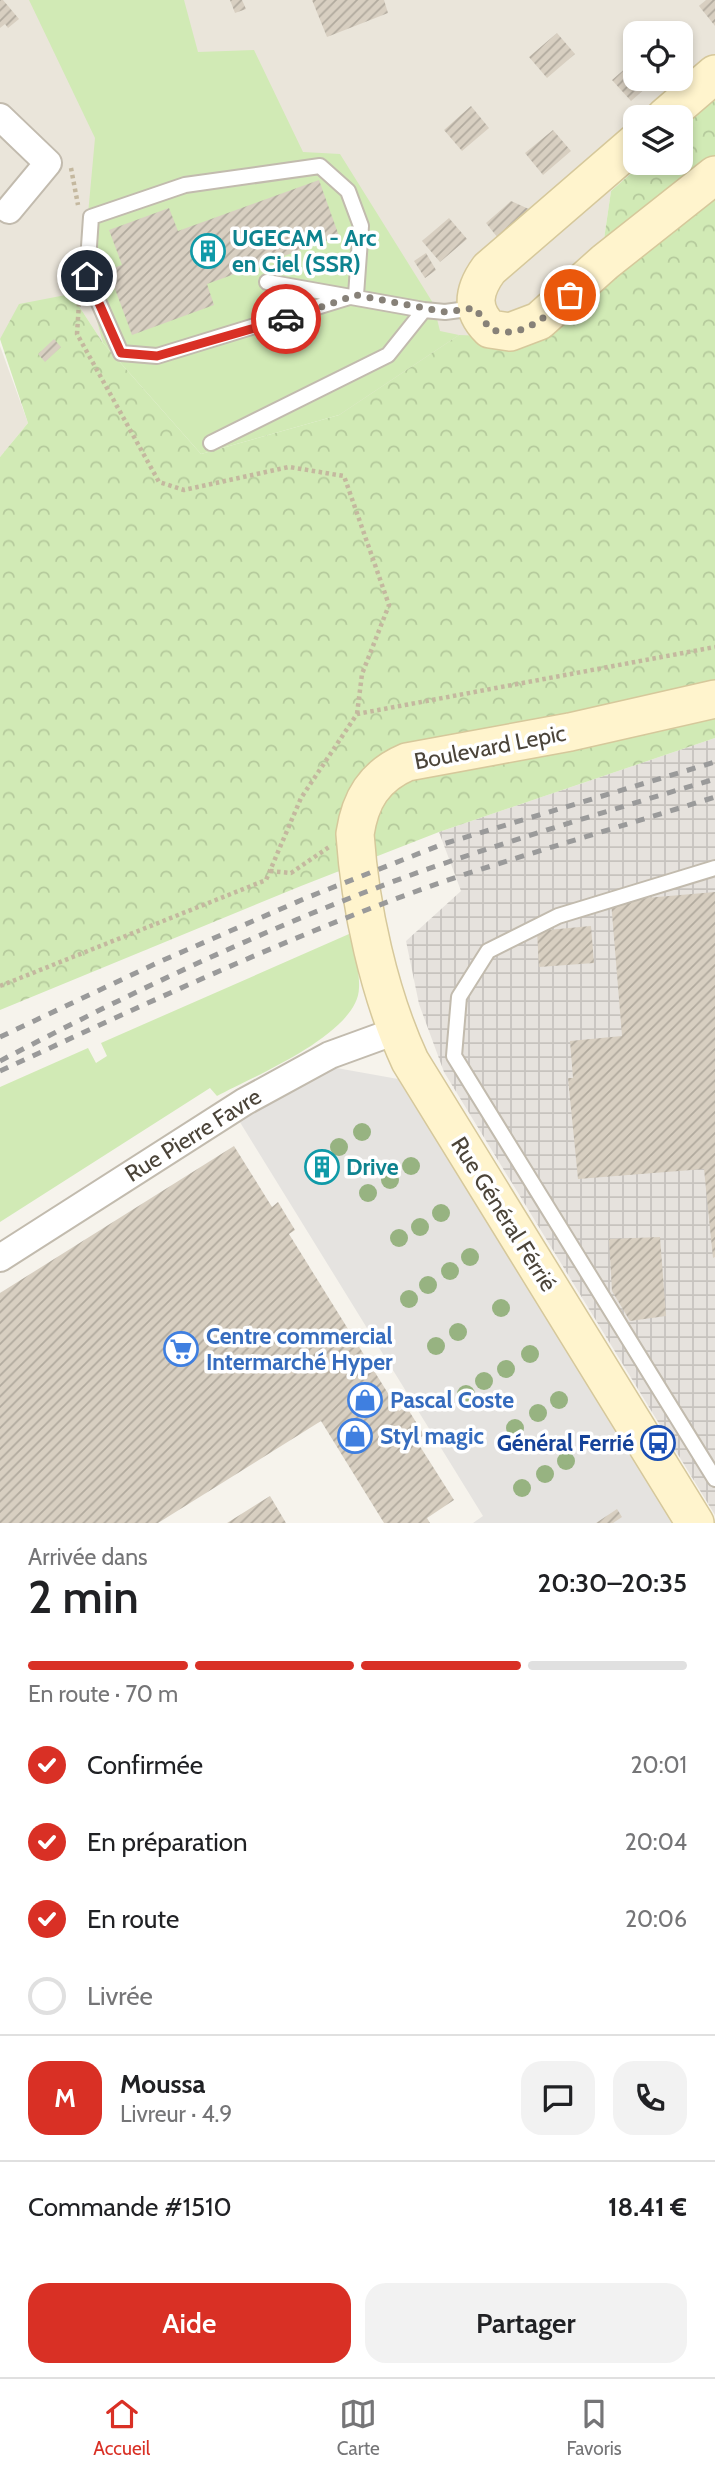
<!DOCTYPE html>
<html lang="fr">
<meta charset="utf-8">
<style>
body{margin:0;font-family:Cabin,sans-serif;background:#f2f2f2;color:#202124;height:100vh;display:flex;flex-direction:column;font-size:26px;white-space:nowrap}
*{box-sizing:border-box;margin:0}
p{font-size:23px;color:#757577}
.icon{flex:none;width:38px;height:38px;fill:none;stroke:currentColor;stroke-width:2;stroke-linecap:round;stroke-linejoin:round}
.map{position:relative;height:1523px;overflow:hidden}
.sheet{display:flex;flex-direction:column;background:#fff;flex:1}
.sheet>*{flex:none}
.tools{position:absolute;left:623px;top:21px;display:grid;gap:14px}
.tools a{display:grid;place-items:center;width:70px;height:70px;border-radius:14px;background:#fff;box-shadow:0 4px 10px #0003;font-size:35px}
.pin{position:absolute;display:grid;place-items:center;width:60px;height:60px;color:#fff;margin:-30px;border:4px solid #fff;border-radius:50%;box-shadow:0 2px 7px #0007}
.courier{position:absolute;display:grid;place-items:center;width:70px;height:70px;margin:-35px;border:5px solid #d93025;border-radius:50%;background:#fff;color:#222;box-shadow:0 2px 9px #0007}
.summary em{font-style:normal;font-weight:600}
.summary div{display:flex;flex-direction:column-reverse}
.summary{display:flex;align-items:center;justify-content:space-between;height:119px;padding:0 28px}
h1{font-size:46px;font-weight:600;line-height:52px}
.bar{display:grid;grid-template-columns:repeat(4,1fr);gap:10px 7px;align-content:center;height:84px;padding:0 28px}
.bar i{height:9px;border-radius:5px;background:#e0e0e0}
.bar .current{background:#d93025}
.bar p{grid-column:span 4}
.line{display:flex;align-items:center;gap:18px;padding:0 28px;border-top:2px solid #e0e0e0}
.line div{flex:1}
.round{display:grid;place-items:center;flex:none;width:74px;height:74px;border-radius:21px;background:#f2f2f2}
ol{padding:0 28px;list-style:none}
li{display:flex;align-items:center;gap:21px;height:77px}
li p{margin-inline-start:auto}
li .icon{padding:7px;border-radius:50%;background:#d93025;color:#fff;stroke-width:4}
li:last-child{color:#757577}
li i{width:38px;height:38px;border:4px solid #e0e0e0;border-radius:50%}
.cta{display:flex;gap:14px;margin-top:auto;padding:14px 28px}
.cta a{flex:1;height:80px;border-radius:21px;background:#d93025;color:#fff;font-size:28px;font-weight:600;line-height:80px;text-align:center}
.cta a+a{background:#f2f2f2;color:#202124}
.tabs{display:flex;justify-content:space-around;align-items:center;height:98px;border-top:2px solid #e0e0e0;background:#fff;font-size:19px;color:#757577}
.tabs a{display:grid;justify-items:center;gap:4px}
.tabs .current{color:#d93025}
.map>svg:first-child{display:block}
.residential{fill:#eae5da;fill-rule:evenodd}
.industrial{fill:url(#industrial-grid)}
.green{fill:#d1eab5}
.forest{fill:url(#forest-crowns)}
.parking{fill:#e5e3e0}
.building{fill:url(#building-hatch)}
.lines{fill:none;stroke-linecap:round;stroke-linejoin:round}
.lane-casing{stroke:#c2bbae;stroke-width:18}
.street-casing{stroke:#c2bbae;stroke-width:30}
.secondary-casing{stroke:#d6c89b;stroke-width:40}
.path{stroke:#c4b89f;stroke-width:4.5;stroke-dasharray:3.5 3.5;stroke-linecap:butt}
.lane{stroke:#fff;stroke-width:14}
.street{stroke:#fff;stroke-width:26}
.secondary{stroke:#fff4cd;stroke-width:37}
.rail{stroke:#9a9a9a;stroke-width:5;stroke-dasharray:9 9;stroke-linecap:butt}
.tree{fill:#97b381}
.done{stroke:#878178;stroke-width:7;stroke-dasharray:0 12.6}
.route{stroke:#d93025;stroke-width:9}
.labels{text-anchor:middle;stroke-width:7;stroke-linejoin:round;paint-order:stroke}
.culture-label{font-size:23px;font-weight:bold;fill:#0d838f;stroke:#fff;text-anchor:start}
.street-label{font-size:23px;fill:#4b4439;stroke:#fff}
.shop-label{font-size:23px;font-weight:bold;fill:#366cbe;stroke:#fff;text-anchor:start}
.transit-label{font-size:23px;font-weight:bold;fill:#164399;stroke:#fff;text-anchor:end}
</style>
<div class="map">
<svg width="715" height="1523" viewBox="0 0 715 1523">
<defs>
<pattern id="industrial-grid" width="8" height="8" patternUnits="userSpaceOnUse" patternTransform="scale(1.75)"><rect width="8" height="8" fill="#e6e2dd"/><path d="M0 4h8M4 0v8" fill="none" stroke="#c7c3be"/></pattern>
<pattern id="forest-crowns" width="20" height="18" patternUnits="userSpaceOnUse" patternTransform="scale(1.75)"><rect width="20" height="18" fill="#d1eab5"/><path d="M2 6a3 3 0 1 1 6 0M12 15a3 3 0 1 1 6 0" fill="none" stroke="#b5ca9c"/></pattern>
<pattern id="building-hatch" width="6" height="6" patternUnits="userSpaceOnUse" patternTransform="scale(1.75)"><rect width="6" height="6" fill="#d8cfc1"/><path d="M-1 1l2-2M0 6l6-6M5 7l2-2" fill="none" stroke="#b1aa9e"/></pattern>
</defs>
<rect width="100%" height="100%" fill="#f6f3ec"/>
<!-- residential -->
<path class="residential" d="M0,0H715V99L681,129V117H635V163H643L611,191L602,253L569,314L339,415L103,343L71,294L0,339ZM635,33H681V79H635Z
M0,346L28,423L0,457Z"/>
<!-- industrial -->
<path class="industrial" d="M715,738V1515L444,1072L419,1004L406,941L461,891L439,832Z"/>
<!-- green -->
<path class="green" d="M29,0H184L198,52L254,50L303,152L340,154L433,303L440,331L459,335L339,415L201,454L103,343L83,269L95,138Z
M349,934C354,951 360,970 359,988C358,1034 254,1076 217,1096L210,1088L0,1222V1087L88,1048L96,1063L107,1056L101,1043Z"/>
<!-- forest -->
<path class="forest" d="M715,99V738L439,832L301,886L0,1010V457L28,423L0,339L19,304L71,294L103,343L201,454L339,415L459,335L487,336L602,253L611,191L643,163H681V129Z"/>
<!-- parking -->
<path class="parking" d="M331,1067L398,1079L674,1523H473L483,1516L238,1119Z"/>
<!-- building -->
<path class="building" d="M0,0H3L19,19L8,28L5,24L0,28Z
M230,0H242L246,9L235,13Z
M312,0H384L388,13L327,37Z
M706,0H715V26L699,6Z
M557,33L575,54L547,78L529,57Z
M635,60V79H656L631,101L612,80Z
M471,106L489,128L462,151L444,130Z
M553,130L571,151L543,175L525,153Z
M319,180L339,236L207,284L214,305L132,335L108,270L122,265L109,230L169,208L178,231Z
M511,201L531,210L498,238L486,223Z
M449,218L467,239L440,262L422,241Z
M426,253L436,270L425,278L414,261Z
M54,339L61,347L45,362L38,354Z
M715,892V1257L713,1258L704,1169L578,1179L568,1078H573L570,1041L622,1036L611,901Z
M591,926L594,963L539,967L537,931Z
M234,1146L272,1207L278,1202L295,1230L289,1234L399,1411L406,1406L424,1435L416,1440L454,1500L427,1518L430,1523H384L321,1421L158,1523H0V1293Z
M329,1153L337,1166L315,1181L307,1168Z
M660,1237L666,1316L630,1321L612,1291L609,1239Z
M270,1496L286,1523H227Z
M617,1509L622,1517L613,1523H596Z"/>
<g class="lines">
<!-- lane casing -->
<g class="lane-casing">
<path id="lane" d="M320,166L348,191L361,226L356,295L157,356L121,353L87,276L91,217L185,185Z
M267,282L424,310L445,312L475,308
M211,443L388,355L424,310
M715,868L558,916L488,951L459,997L454,1056L715,1479"/>
</g>
<!-- street casing -->
<g class="street-casing">
<path id="street" d="M0,117L48,163L9,210
M0,1258L244,1102L330,1055L396,1031"/>
</g>
<!-- secondary casing -->
<g class="secondary-casing">
<path id="secondary" d="M665,117L715,74
M635,143L489,269C473,291 470,309 490,329L510,332L539,321L605,262L715,175
M695,1523L410,1061C379,994 360,907 355,834C360,800 374,776 407,762L570,732L715,699"/>
</g>
<!-- path -->
<path class="path" d="M71,168L78,205
M79,303L77,334L159,482L184,490L289,467L344,476L389,605L362,674L357,714
M270,871L291,873L329,847
M0,986L266,880L301,798L357,714L715,647"/>
<!-- lane -->
<use href="#lane" class="lane"/>
<!-- street -->
<use href="#street" class="street"/>
<!-- secondary -->
<use href="#secondary" class="secondary"/>
<!-- rail -->
<path class="rail" d="M0,1037L159,962L306,898L443,844L715,762
M0,1061C145,985 295,914 451,861C538,832 627,805 715,779
M0,1071C150,1002 301,930 457,877C543,849 629,824 715,797"/>
</g>
<!-- trees -->
<g class="tree">
<circle cx="362" cy="1132" r="9"/>
<circle cx="339" cy="1147" r="9"/>
<circle cx="411" cy="1166" r="9"/>
<circle cx="390" cy="1180" r="9"/>
<circle cx="368" cy="1193" r="9"/>
<circle cx="441" cy="1213" r="9"/>
<circle cx="420" cy="1227" r="9"/>
<circle cx="399" cy="1238" r="9"/>
<circle cx="470" cy="1257" r="9"/>
<circle cx="450" cy="1271" r="9"/>
<circle cx="428" cy="1285" r="9"/>
<circle cx="409" cy="1299" r="9"/>
<circle cx="501" cy="1308" r="9"/>
<circle cx="458" cy="1332" r="9"/>
<circle cx="436" cy="1346" r="9"/>
<circle cx="530" cy="1354" r="9"/>
<circle cx="506" cy="1369" r="9"/>
<circle cx="484" cy="1381" r="9"/>
<circle cx="466" cy="1394" r="9"/>
<circle cx="559" cy="1400" r="9"/>
<circle cx="538" cy="1413" r="9"/>
<circle cx="515" cy="1428" r="9"/>
<circle cx="566" cy="1461" r="9"/>
<circle cx="545" cy="1474" r="9"/>
<circle cx="522" cy="1488" r="9"/>
</g>
<g class="lines">
<!-- done -->
<path class="done" d="M286,319L356,295L445,312L475,308L490,329C523,341 547,315 570,295"/>
<!-- route -->
<path class="route" d="M87,276L121,353L157,356L286,319"/>
</g>
<!-- icons -->
<defs>
<g id="building-ring" transform="scale(1.75)"><circle r="9.5" fill="#fff" stroke="#0f9aa8" stroke-width="1.5"/><path d="M-4-6H4V6H1V3H-1V6H-4ZM-2.5-4.3h1.7v1.8h-1.7ZM.8-4.3h1.7v1.8H.8ZM-2.5-1h1.7V.8h-1.7ZM.8-1h1.7V.8H.8Z" fill="#0f9aa8"/></g>
<g id="supermarket-ring" transform="scale(1.75)"><circle r="9.5" fill="#fff" stroke="#3f7fe0" stroke-width="1.5"/><path d="M-6-5.5h2.5l.6 2H6L4.5 2H-2.5L-4.4-4H-6ZM-1.5 3.2a1.3 1.3 0 1 0 .1 0ZM3 3.2a1.3 1.3 0 1 0 .1 0Z" fill="#3f7fe0"/></g>
<g id="shop-ring" transform="scale(1.75)"><circle r="9.5" fill="#fff" stroke="#3f7fe0" stroke-width="1.5"/><path d="M-5-2.5h2.3a2.7 3.5 0 0 1 5.4 0H5L5.5 6h-11ZM-1.5-2.5h3a1.5 2.3 0 0 0-3 0Z" fill="#3f7fe0"/></g>
<g id="bus-ring" transform="scale(1.75)"><circle r="9.5" fill="#fff" stroke="#1a4fb4" stroke-width="1.5"/><path d="M-5-6H5V4H4V6H2V4H-2V6H-4V4H-5ZM-3.5-4V0h7V-4ZM-3.5 1.2v1.5H-2V1.2ZM2 1.2v1.5H3.5V1.2Z" fill="#1a4fb4"/></g>
</defs>
<g fill-rule="evenodd">
<use href="#building-ring" x="208" y="251"/>
<use href="#building-ring" x="322" y="1167"/>
<use href="#supermarket-ring" x="181" y="1349"/>
<use href="#shop-ring" x="365" y="1400"/>
<use href="#shop-ring" x="355" y="1436"/>
<use href="#bus-ring" x="658" y="1443"/>
</g>
<g class="labels">
<!-- culture labels -->
<g class="culture-label">
<text x="232" y="246">UGECAM - Arc<tspan x="232" dy="26">en Ciel (SSR)</tspan></text>
<text x="346" y="1175">Drive</text>
</g>
<!-- street labels -->
<g class="street-label">
<text transform="translate(490 747) rotate(-11)" y="8">Boulevard Lepic</text>
<text transform="translate(193 1135) rotate(-32)" y="8">Rue Pierre Favre</text>
<text transform="translate(504 1214) rotate(58)" y="8">Rue Général Férrié</text>
</g>
<!-- shop labels -->
<g class="shop-label">
<text x="206" y="1344">Centre commercial<tspan x="206" dy="26">Intermarché Hyper</tspan></text>
<text x="390" y="1408">Pascal Coste</text>
<text x="380" y="1444">Styl magic</text>
</g>
<!-- transit labels -->
<g class="transit-label">
<text x="634" y="1451">Général Ferrié</text>
</g>
</g>
</svg>
<div class="tools">
<a><svg class="icon" aria-label="locate" viewBox="0 0 24 24"><circle cx="12" cy="12" r="6"/><path d="M12 2v4M12 18v4M2 12h4M18 12h4"/></svg></a>
<a><svg class="icon" aria-label="layers" viewBox="0 0 24 24"><path d="M12 4l9 5-9 5-9-5zM3 14l9 5 9-5"/></svg></a>
</div>
<div class="pin" style="left:570px;top:295px;background:#ea580c"><svg class="icon" aria-label="bag" viewBox="0 0 24 24"><path d="M5 8h14l-1 12H6zM9 8a3 3 0 0 1 6 0"/></svg></div>
<div class="pin" style="left:87px;top:276px;background:#1f2937"><svg class="icon" aria-label="home" viewBox="0 0 24 24"><path d="M3 11l9-7 9 7M6 9v11h12V9"/></svg></div>
<div class="courier" style="left:286px;top:319px"><svg class="icon" aria-label="car" viewBox="0 0 24 24"><path d="M5 17H2v-5l4-1 3-4h7l3 4 3 1v5h-3M9 17h6M6 11h13"/><circle cx="7" cy="17" r="2"/><circle cx="17" cy="17" r="2"/></svg></div>
</div>
<section class="sheet">
<div class="summary"><div><h1>2 min</h1><p>Arrivée dans</p></div><em>20:30–20:35</em></div>
<div class="bar"><i class="current"></i><i class="current"></i><i class="current"></i><i></i><p>En route · 70 m</p></div>
<ol>
<li><svg class="icon" aria-label="check" viewBox="0 0 24 24"><path d="M5 12l5 5 9-10"/></svg>Confirmée<p>20:01</p></li>
<li><svg class="icon" aria-label="check" viewBox="0 0 24 24"><path d="M5 12l5 5 9-10"/></svg>En préparation<p>20:04</p></li>
<li><svg class="icon" aria-label="check" viewBox="0 0 24 24"><path d="M5 12l5 5 9-10"/></svg>En route<p>20:06</p></li>
<li><i></i>Livrée</li>
</ol>
<div class="line" style="height:126px"><b class="round" style="background:#d93025;color:#fff">M</b><div><b>Moussa</b><p>Livreur · 4.9</p></div><a class="round"><svg class="icon" aria-label="chat" viewBox="0 0 24 24"><path d="M4 5h16v11H9l-5 4z"/></svg></a><a class="round"><svg class="icon" aria-label="phone" viewBox="0 0 24 24"><path d="M5 4h4l2 5-3 2q2 4 5 5l2-3 5 2v4C11 20 4 13 5 4z"/></svg></a></div>
<div class="line" style="height:91px"><div>Commande #1510</div><b>18.41 €</b></div>
<div class="cta"><a>Aide</a><a>Partager</a></div>
</section>
<nav class="tabs">
<a class="current"><svg class="icon" aria-label="home" viewBox="0 0 24 24"><path d="M3 11l9-7 9 7M6 9v11h12V9"/></svg>Accueil</a>
<a><svg class="icon" aria-label="map" viewBox="0 0 24 24"><path d="M3 6l6-2 6 2 6-2v14l-6 2-6-2-6 2zM9 4v14M15 6v14"/></svg>Carte</a>
<a><svg class="icon" aria-label="saved" viewBox="0 0 24 24"><path d="M7 4h10v16l-5-4-5 4z"/></svg>Favoris</a>
</nav>
